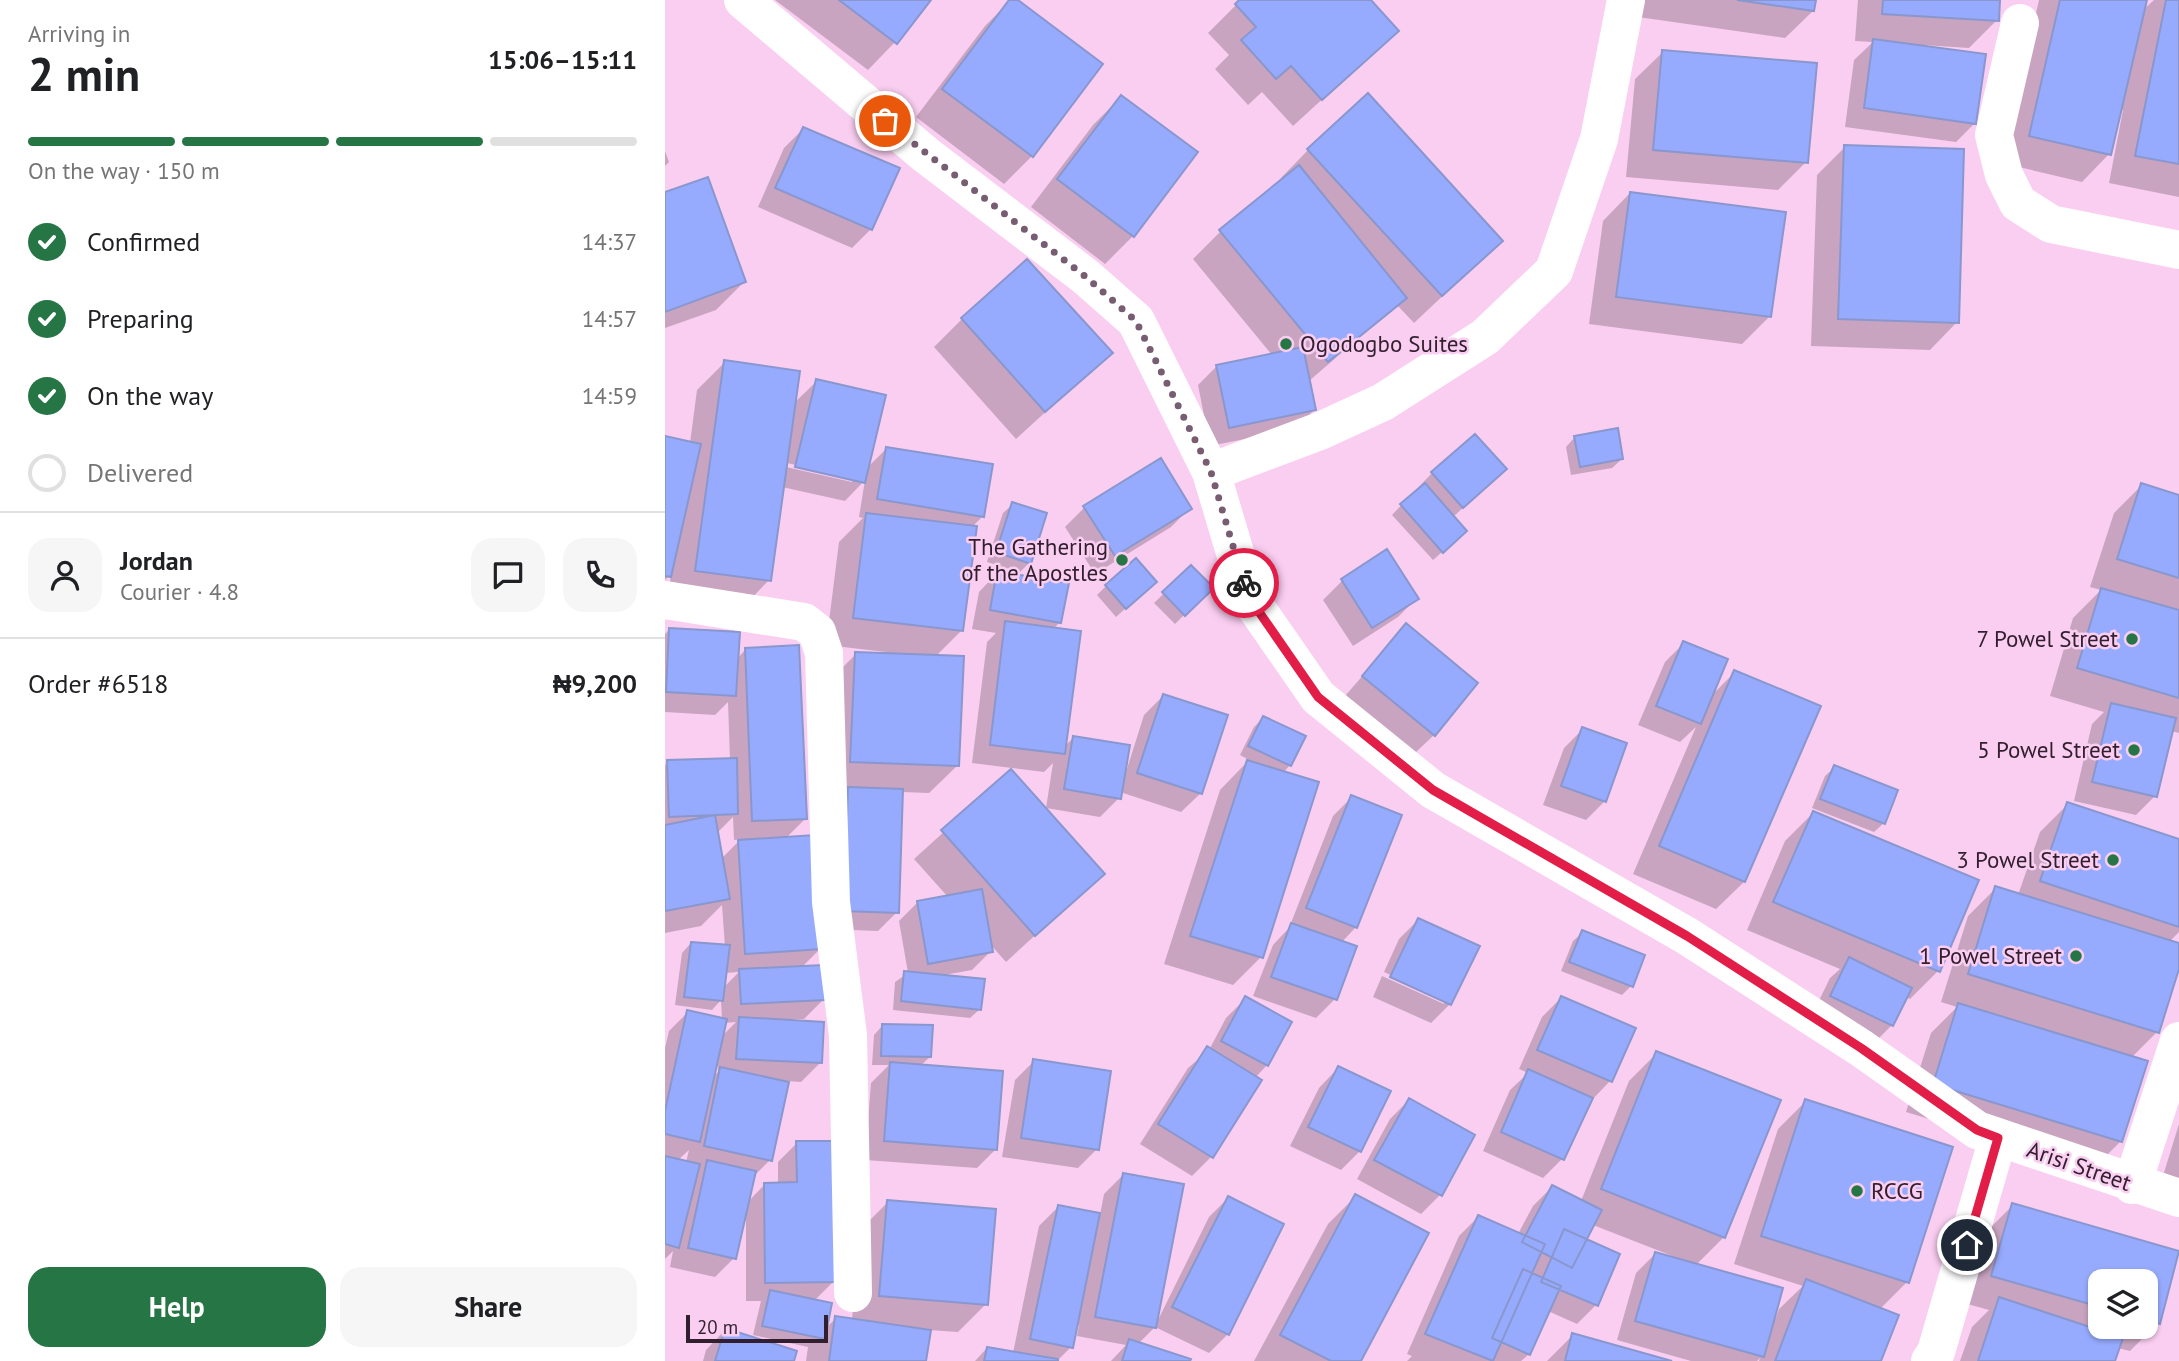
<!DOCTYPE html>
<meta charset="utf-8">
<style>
body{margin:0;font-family:"PT Sans",sans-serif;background:#f6f6f6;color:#202124;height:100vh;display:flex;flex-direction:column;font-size:26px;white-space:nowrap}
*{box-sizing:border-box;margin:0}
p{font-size:23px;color:#757577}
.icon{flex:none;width:38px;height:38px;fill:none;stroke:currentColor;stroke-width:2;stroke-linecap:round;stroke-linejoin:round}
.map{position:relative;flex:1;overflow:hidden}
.panel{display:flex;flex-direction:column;background:#fff;width:665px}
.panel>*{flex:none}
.buttons{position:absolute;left:1423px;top:1269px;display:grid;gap:14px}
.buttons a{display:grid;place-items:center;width:70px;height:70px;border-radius:14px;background:#fff;box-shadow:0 2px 5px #0004;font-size:35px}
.scale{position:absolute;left:21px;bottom:18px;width:142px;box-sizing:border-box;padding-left:7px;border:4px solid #311e2e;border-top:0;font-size:19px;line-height:24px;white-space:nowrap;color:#311e2e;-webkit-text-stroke:5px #facef1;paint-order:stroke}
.pin{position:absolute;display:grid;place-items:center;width:60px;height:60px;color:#fff;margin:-30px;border:4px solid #fff;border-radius:50%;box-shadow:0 2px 7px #0007}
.courier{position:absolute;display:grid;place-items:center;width:70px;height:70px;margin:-35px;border:5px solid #e11d48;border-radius:50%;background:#fff;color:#222;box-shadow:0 2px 9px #0007}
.head em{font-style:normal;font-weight:700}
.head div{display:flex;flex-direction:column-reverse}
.head{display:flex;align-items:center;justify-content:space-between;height:119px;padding:0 28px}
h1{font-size:46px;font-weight:700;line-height:52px}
.bar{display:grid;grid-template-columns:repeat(4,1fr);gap:10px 7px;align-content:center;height:84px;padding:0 28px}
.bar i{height:9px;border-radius:5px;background:#e0e0e0}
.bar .selected{background:#267545}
.bar p{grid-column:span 4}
.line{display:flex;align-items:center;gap:18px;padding:0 28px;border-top:2px solid #e0e0e0}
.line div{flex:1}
.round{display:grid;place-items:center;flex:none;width:74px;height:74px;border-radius:21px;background:#f6f6f6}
ol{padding:0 28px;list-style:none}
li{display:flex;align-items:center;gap:21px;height:77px}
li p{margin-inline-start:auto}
li .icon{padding:7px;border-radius:50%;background:#267545;color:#fff;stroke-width:4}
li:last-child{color:#757577}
li i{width:38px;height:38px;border:4px solid #e0e0e0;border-radius:50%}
.primary-button{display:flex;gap:14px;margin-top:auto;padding:14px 28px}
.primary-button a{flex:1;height:80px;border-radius:21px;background:#267545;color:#fff;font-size:28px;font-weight:700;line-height:80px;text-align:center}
.primary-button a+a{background:#f6f6f6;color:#202124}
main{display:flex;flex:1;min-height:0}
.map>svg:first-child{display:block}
.shadow{fill:#0003;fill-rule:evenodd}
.building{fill:#97abfe;stroke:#8997ce;stroke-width:2}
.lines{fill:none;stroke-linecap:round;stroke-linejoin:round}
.street{stroke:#fff;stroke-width:38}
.done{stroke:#775c72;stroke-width:7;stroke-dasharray:0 12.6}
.route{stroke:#e11d48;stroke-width:9}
.poi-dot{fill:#267545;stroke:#facef1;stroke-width:2.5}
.labels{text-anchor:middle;stroke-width:5;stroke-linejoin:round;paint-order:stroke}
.poi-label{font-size:23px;fill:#311e2e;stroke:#facef1;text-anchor:end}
.street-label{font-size:23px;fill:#311e2e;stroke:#facef1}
</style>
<main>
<section class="panel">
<div class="head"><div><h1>2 min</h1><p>Arriving in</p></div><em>15:06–15:11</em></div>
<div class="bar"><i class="selected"></i><i class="selected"></i><i class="selected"></i><i></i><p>On the way · 150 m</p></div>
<ol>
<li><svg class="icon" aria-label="check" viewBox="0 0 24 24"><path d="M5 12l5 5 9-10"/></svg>Confirmed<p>14:37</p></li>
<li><svg class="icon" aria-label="check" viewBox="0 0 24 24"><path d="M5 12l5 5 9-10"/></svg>Preparing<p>14:57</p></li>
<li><svg class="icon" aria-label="check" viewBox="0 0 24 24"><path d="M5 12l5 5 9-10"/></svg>On the way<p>14:59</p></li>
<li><i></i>Delivered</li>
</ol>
<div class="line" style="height:126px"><a class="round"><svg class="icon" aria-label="person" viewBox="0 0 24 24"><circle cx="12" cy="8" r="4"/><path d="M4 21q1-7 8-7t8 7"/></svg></a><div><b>Jordan</b><p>Courier · 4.8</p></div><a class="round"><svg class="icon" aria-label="chat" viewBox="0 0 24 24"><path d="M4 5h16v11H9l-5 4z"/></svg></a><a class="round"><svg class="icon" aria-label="phone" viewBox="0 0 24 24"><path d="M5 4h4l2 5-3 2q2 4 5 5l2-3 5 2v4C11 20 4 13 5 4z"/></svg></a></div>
<div class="line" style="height:91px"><div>Order #6518</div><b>₦9,200</b></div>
<div class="primary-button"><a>Help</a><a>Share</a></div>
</section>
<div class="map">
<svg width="1514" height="1361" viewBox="0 0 1514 1361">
<rect width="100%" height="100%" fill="#facef1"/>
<!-- shadow -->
<path class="shadow" d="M110,0H264L230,42L203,70Z
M346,0H350L367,156L339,184L251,117L320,26Z
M576,0H703L732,31L628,126L597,92L583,105L550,69L564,55L543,33Z
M976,0H1149L1148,11L1120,38L973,17Z
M1193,0H1333L1332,20L1304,48L1258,45L1310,123L1291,142L1180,127L1189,60L1208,42L1190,41Z
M1374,0H1480L1477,11L1489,0H1514V197L1444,183L1458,110L1455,109L1444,154L1417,182L1337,163Z
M998,52L1141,162L1113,190L961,177L970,79Z
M456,97L468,236L440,264L366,207L428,125Z
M138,129L206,229L187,248L93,207L119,148Z
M1180,147L1292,322L1265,350L1146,346L1152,175Z
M643,150L836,241L749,323L732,305L644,381L649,410L630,429L545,446L533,385L552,366L607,355L528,259L556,231L618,180L616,178Z
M0,151L4,162L0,166Z
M965,193L1105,316L1077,344L924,324L938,221Z
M0,194L79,282L51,310L0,328Z
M297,319L445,353L351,439L269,347Z
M60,362L129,403L152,381L202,468L222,448L318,516L307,527L297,630L270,657L292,766L264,793L237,792L232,912L213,931L161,929L165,808L182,790L158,789L163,682L191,654L221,655V652L161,645L174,542L198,518L194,517L200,480L180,501L117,487L104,580L77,608L3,598L6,574L0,580V438L25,443L32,390ZM122,463L187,478V482L121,467Z
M910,437L957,459L947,468L906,475L901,447Z
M840,469L788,517L791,540L768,560L727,515L767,473Z
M1477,485L1514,497V733L1506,731L1490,796L1471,815L1409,801L1427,724L1439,712L1385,696L1408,618L1436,590L1425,587L1449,513Z
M348,504L364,563L355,572L322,562L338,513Z
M419,508H525L506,527L430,574L400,527Z
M722,552L752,598L733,617L688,646L658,600L677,581Z
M526,567L546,588L510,624L489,603Z
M333,572L395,622L388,629L399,747L408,738L461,772L479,715L498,696L536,793L516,812L455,792L454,798L435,817L381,808L388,763L379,772L307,763L322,642L331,633L307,629L314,592Z
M441,586L480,591L451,617L432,595Z
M741,626L769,735L750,753L680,696Z
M5,629L72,659L80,650L140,819L120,839L155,949L136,968L158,1000L139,1019H130V1022L155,1063L136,1082L122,1081L105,1160L87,1178L82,1203L100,1184H113V1162L132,1143L169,1281L149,1301L160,1329L171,1318L187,1320L195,1230L223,1202L321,1304L293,1332L264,1330L260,1361H141L143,1347L88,1335L96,1301H81V1213L69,1258L50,1277L5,1267L8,1251L0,1259V1048L4,1031L23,1012L57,1020L56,1000L47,1010L10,1005L17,953L26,943L60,947L57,905L36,926L0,933V765L3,762L65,760L63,702L50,715L0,712V634ZM68,817L69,840L76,839L56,859L52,833ZM74,972L58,988L60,973ZM71,1022L56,1037L60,1023ZM52,1054L53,1072L47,1078ZM24,1150L21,1162L13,1160Z
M1019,643L1046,696L1070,672L1079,882L1051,909L968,874L1031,727L1015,742L973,725L1000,662Z
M598,718L625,765L618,773L596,957L568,985L499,964L555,790L584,760L575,755L589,727Z
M918,729L940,801L921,820L878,805L899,748Z
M1170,767L1219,823L1209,832L1147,808L1160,776Z
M346,771L437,874L341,962L325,944L326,951L307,970L279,975L315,1009L305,1018L228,1010L230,982L243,973L234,921L253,902L283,897L249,859Z
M687,797L691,927L676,943L689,947L670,999L651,1018L588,996L608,945L624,928L668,816Z
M1403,804L1514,841V932L1504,942L1514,945V964L1492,1032L1467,1057L1456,1141L1428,1169L1241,1112L1266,1033L1292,1007L1276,1002L1303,916L1331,888L1353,895L1375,832Z
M1148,813L1273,971L1245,999L1241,997L1227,1025L1208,1044L1147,1015L1165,978L1175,969L1082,930L1120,841Z
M753,920L785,1004L766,1023L708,997L717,976L779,1004V1000L719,972L734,939Z
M918,932L966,986L957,995L896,971L908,941Z
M896,998L968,1029L945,1081L926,1101L897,1159L878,1178L818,1151L845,1090L863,1073L854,1069L877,1017Z
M580,999L602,1065L590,1078L594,1081L546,1157L527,1176L475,1144L523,1068L544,1050L561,1018Z
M218,1025L265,1057L255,1066L331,1149L312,1168L200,1160L206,1083L224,1065H207L209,1035Z
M992,1053L1059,1237L1031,1265L1111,1317L1114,1309L1138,1286L1069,1264L1113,1129L1141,1101L1286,1148L1242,1282L1215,1309L1214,1361H1094L1095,1358L1092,1361H1026L952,1340L971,1273L990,1254L1010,1259V1257L928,1225L919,1240L931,1305L912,1324L883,1311L864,1354L856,1361H742L747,1356L742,1354L794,1236L813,1217L853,1234L868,1206L887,1187L916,1201L964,1081Z
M369,1061L432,1149L413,1168L337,1157L350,1080Z
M673,1068L723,1092L695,1151L676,1170L625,1146L654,1088Z
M744,1100L775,1195L756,1214L692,1179L725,1119Z
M1514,1124V1212L1489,1205Z
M458,1175L492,1322L544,1217L563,1198V1334L544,1353L490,1327L473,1344L523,1361H446L461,1345L412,1336L414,1325L411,1324L406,1347L392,1361H310L322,1348L348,1353L374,1226L393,1207L435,1215L439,1194Z
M691,1196L694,1361H589L663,1224Z
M1348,1205L1514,1252L1493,1323L1465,1351L1453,1348L1449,1361H1295L1307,1327L1324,1310L1299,1303L1320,1233ZM1435,1281H1480V1326H1435Z
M60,1330L127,1361H38L41,1350Z
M908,1335L1000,1361H882Z"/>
<!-- building -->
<path class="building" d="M174,0H266L232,44Z
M344,0H353L438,64L368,157L277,89Z
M574,0H706L734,31L657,100L626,66L611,79L576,40L591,27L570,4Z
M1072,0H1151L1149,11Z
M1218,0H1335L1334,21L1217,14Z
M1395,0H1482L1446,155L1364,136Z
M1501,0H1514V164L1470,156Z
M1208,39L1321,54L1311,124L1199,108Z
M997,50L1152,63L1143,163L988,150Z
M703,93L838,241L777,296L642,149Z
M456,95L533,152L469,237L392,179Z
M138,127L235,168L207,230L110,188Z
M1179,145L1299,149L1294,323L1173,319Z
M634,165L742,298L663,362L554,230Z
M43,177L81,282L0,312V192Z
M965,192L1121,212L1106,317L951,297Z
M362,259L448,353L380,412L296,318Z
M638,347L651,410L564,428L551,365Z
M59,360L135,371L106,581L30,571Z
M151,379L221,395L200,483L130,467Z
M953,428L958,459L915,467L909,436Z
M810,434L842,469L798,508L766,472Z
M0,436L36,444L6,577L0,576Z
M221,447L328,464L319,517L212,499Z
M496,458L527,509L450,556L418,506Z
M760,483L802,531L778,553L735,504Z
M1476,483L1514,495V578L1452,559Z
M347,502L382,513L366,564L331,552Z
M201,513L312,526L298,631L188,618Z
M722,549L754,599L707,628L676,579Z
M471,558L492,582L461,609L440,585Z
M526,565L549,588L520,616L497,592Z
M332,571L404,583L396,623L325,610Z
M1436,588L1514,610V698L1412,668Z
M340,621L416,631L400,754L325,745Z
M741,623L813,683L770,736L697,676Z
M4,628L75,632L71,696L1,692Z
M1018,641L1063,659L1036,724L991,706Z
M134,645L142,819L87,821L80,648Z
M190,652L299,656L294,766L185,762Z
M1069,670L1156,706L1080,882L994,846Z
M498,694L563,715L537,794L472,773Z
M1446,703L1511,718L1492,797L1427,782Z
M598,716L641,736L626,766L583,746Z
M917,727L962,743L941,802L896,786Z
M408,736L465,745L456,799L399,789Z
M72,758L73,814L4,817L2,760Z
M582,760L654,782L598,958L525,936Z
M1169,765L1233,790L1220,824L1155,799Z
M346,769L440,874L370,936L276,830Z
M183,787L238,789L234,913L179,911Z
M686,795L737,815L692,928L641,908Z
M1402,802L1514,839V927L1375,881Z
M1148,811L1314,880L1275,972L1108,902Z
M50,815L65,899L0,911V825Z
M150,835L157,949L80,954L73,840Z
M1330,886L1514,943V969L1494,1033L1303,974Z
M317,889L328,952L263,964L252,901Z
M753,918L815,946L786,1005L725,977Z
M626,923L692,946L672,1000L606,977Z
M917,930L980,955L968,987L904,962Z
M26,942L65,945L58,1001L19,997Z
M1184,957L1247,988L1228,1026L1165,996Z
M158,965L160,1000L76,1004L74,969Z
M239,971L320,979L316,1010L236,1001Z
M580,996L627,1022L603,1066L556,1041Z
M896,996L971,1028L947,1082L872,1050Z
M1293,1003L1483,1061L1457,1142L1268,1084Z
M22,1010L62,1019L35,1142L0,1134V1111Z
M74,1017L159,1022L157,1063L71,1059Z
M217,1024L268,1025L266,1057L216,1056Z
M542,1046L597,1080L548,1158L493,1124Z
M991,1051L1116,1100L1060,1238L936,1189Z
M368,1059L446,1071L434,1150L356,1138Z
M225,1062L338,1071L332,1150L219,1141Z
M673,1066L726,1091L696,1152L643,1127Z
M55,1067L124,1082L107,1161L39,1146Z
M863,1069L928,1098L899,1160L836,1132Z
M744,1098L810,1135L777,1196L709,1160Z
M1140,1099L1288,1147L1244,1283L1096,1236Z
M131,1141H170L171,1282L100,1283L99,1183L132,1182Z
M0,1156L35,1164L14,1248L0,1244Z
M42,1160L91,1171L71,1259L23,1248Z
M458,1173L519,1184L491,1328L430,1317Z
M887,1185L937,1210L907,1268L857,1242Z
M690,1194L764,1233L696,1361H666L615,1335Z
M563,1196L619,1224L564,1335L507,1307Z
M222,1200L331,1209L323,1305L214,1296Z
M1347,1203L1514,1251L1495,1324L1480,1320V1281H1435V1307L1326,1276Z
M393,1205L435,1213L408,1348L365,1339Z
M813,1215L880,1244L828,1361L760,1334Z
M899,1229L955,1254L933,1306L876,1282Z
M990,1252L1118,1288L1099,1357L970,1321Z
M858,1269L896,1286L865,1355L827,1338Z
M1141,1279L1234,1315L1216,1361H1110Z
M105,1290L167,1303L160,1339L97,1326Z
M1334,1297L1458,1338L1450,1361H1313Z
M170,1316L266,1330L261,1361H164Z
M60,1328L132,1351L129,1361H50Z
M907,1333L1007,1361H900Z
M464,1339L526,1359L525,1361H457Z
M322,1347L393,1359V1361H319Z"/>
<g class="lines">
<!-- street -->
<path class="street" d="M78,0L261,155L421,277L471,321L546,472L583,596L653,697L768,790L1022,936L1196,1048L1312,1130L1514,1198
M1355,23L1329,135L1339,175L1353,203L1386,224L1514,250
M546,472L655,431L718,402L820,337L889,271L934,139L961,0
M0,600L139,622L152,632L159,653L166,902L183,1035L188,1293
M1467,1185L1514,1041
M1265,1361L1271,1352L1333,1138"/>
</g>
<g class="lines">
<!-- done -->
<path class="done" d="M220,121L421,277L471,321L546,472L579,583"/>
<!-- route -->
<path class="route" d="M579,583L583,596L653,697L768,790L1022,936L1196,1048L1312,1130L1333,1138L1302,1245"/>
</g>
<!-- markers -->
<g class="poi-dot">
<circle cx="621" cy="344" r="7"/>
<circle cx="457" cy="560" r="7"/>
<circle cx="1467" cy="639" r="7"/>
<circle cx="1469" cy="750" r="7"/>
<circle cx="1448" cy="860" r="7"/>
<circle cx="1411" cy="956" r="7"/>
<circle cx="1192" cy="1191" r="7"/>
</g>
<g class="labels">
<!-- poi labels -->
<g class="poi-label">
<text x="635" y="352" text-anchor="start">Ogodogbo Suites</text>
<text x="443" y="555">The Gathering<tspan x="443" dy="26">of the Apostles</tspan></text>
<text x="1453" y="647">7 Powel Street</text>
<text x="1455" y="758">5 Powel Street</text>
<text x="1434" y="868">3 Powel Street</text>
<text x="1397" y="964">1 Powel Street</text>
<text x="1206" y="1199" text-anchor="start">RCCG</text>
</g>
<!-- street labels -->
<g class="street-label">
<text transform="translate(1414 1166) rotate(19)" y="8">Arisi Street</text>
</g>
</g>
</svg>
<div class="buttons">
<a><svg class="icon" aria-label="layers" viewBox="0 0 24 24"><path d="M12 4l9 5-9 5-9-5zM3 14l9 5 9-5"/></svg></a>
</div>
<div class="scale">20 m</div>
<div class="pin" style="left:220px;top:121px;background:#ea580c"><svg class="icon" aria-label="bag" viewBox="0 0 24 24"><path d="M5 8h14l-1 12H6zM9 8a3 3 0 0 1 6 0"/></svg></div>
<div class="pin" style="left:1302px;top:1245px;background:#1f2937"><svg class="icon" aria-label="home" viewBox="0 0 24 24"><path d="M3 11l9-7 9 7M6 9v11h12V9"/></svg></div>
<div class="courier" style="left:579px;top:583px"><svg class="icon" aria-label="bike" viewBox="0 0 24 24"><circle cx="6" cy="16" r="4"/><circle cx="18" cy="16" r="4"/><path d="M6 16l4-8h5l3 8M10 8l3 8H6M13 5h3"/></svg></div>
</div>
</main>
